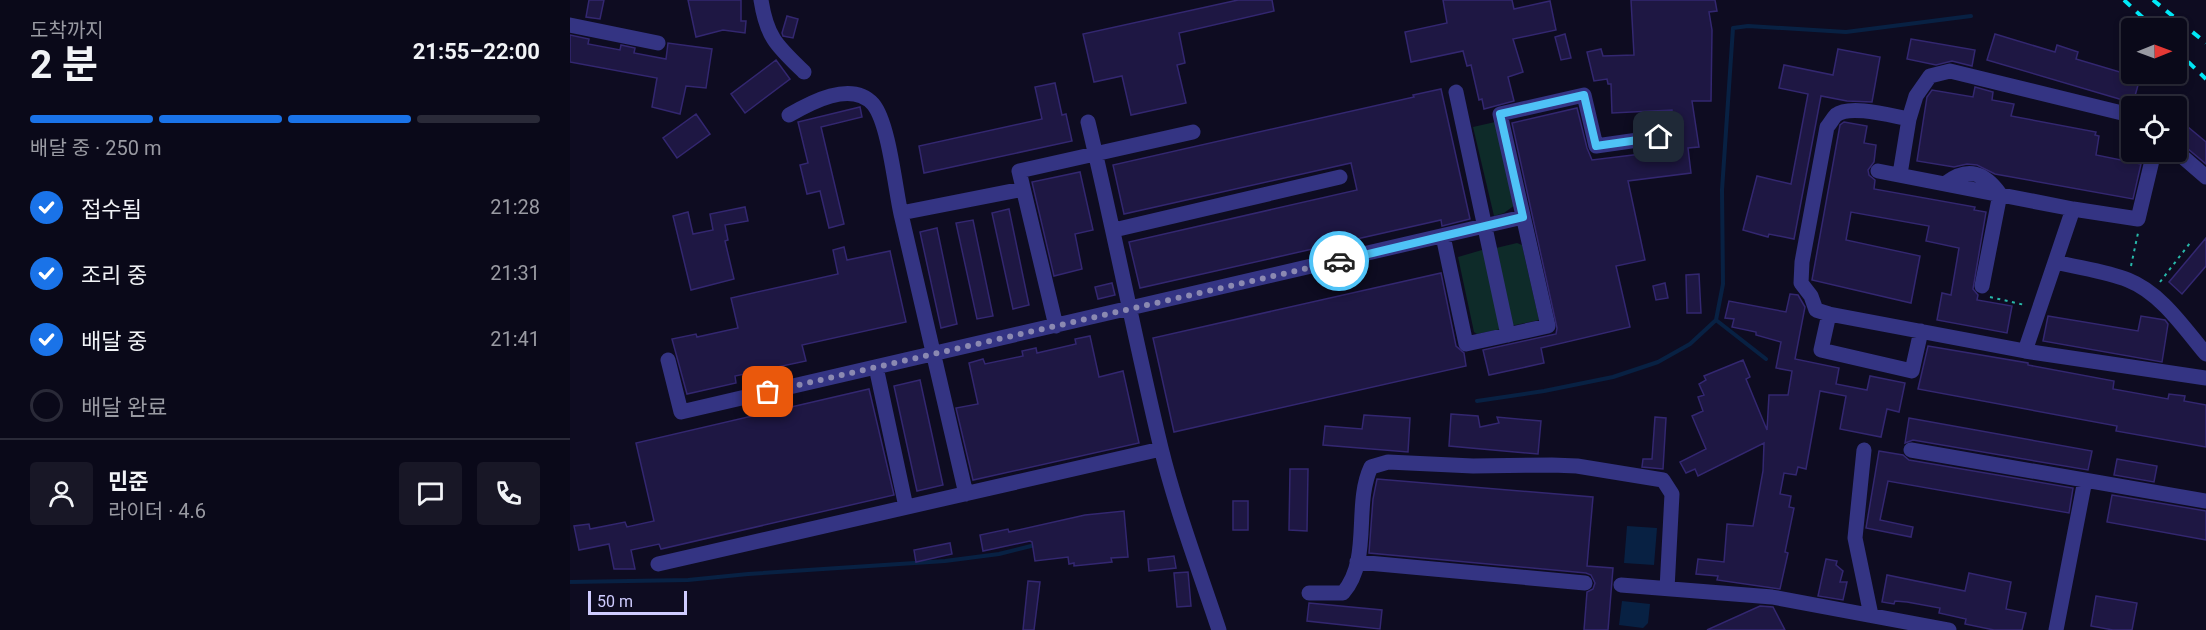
<!DOCTYPE html>
<html lang="ko">
<meta charset="utf-8">
<style>
body{margin:0;font-family:Roboto,"Noto Sans KR",sans-serif;background:#181726;color:#f1f3f6;height:100vh;display:flex;flex-direction:column;font-size:22px;white-space:nowrap}
*{box-sizing:border-box;margin:0}
p{font-size:20px;color:#999aa2}
.icon{flex:none;width:33px;height:33px;fill:none;stroke:currentColor;stroke-width:2;stroke-linecap:round;stroke-linejoin:round}
.map{position:relative;flex:1;overflow:hidden}
.details{display:flex;flex-direction:column;background:#0a0919;width:570px}
.details>*{flex:none}
.needle{width:39px;rotate:89deg}
.tools{position:absolute;left:1551px;top:18px;display:grid;gap:12px}
.tools a{display:grid;place-items:center;width:66px;height:66px;border-radius:6px;background:#0a0919;box-shadow:0 3px 9px #0003,0 0 0 2px #2a2a38;font-size:30px}
.scale{position:absolute;left:18px;bottom:15px;width:99px;box-sizing:border-box;padding-left:6px;border:3px solid #cfccff;border-top:0;font-size:16px;line-height:21px;white-space:nowrap;color:#cfccff;-webkit-text-stroke:4px #0e0c21;paint-order:stroke}
.pin{position:absolute;display:grid;place-items:center;width:51px;height:51px;color:#fff;margin:-26px;border-radius:12px;box-shadow:0 3px 9px #0006}
.courier{position:absolute;display:grid;place-items:center;width:60px;height:60px;margin:-30px;border:4px solid #4fc3f7;border-radius:50%;background:#fff;color:#222;box-shadow:0 2px 8px #0007}
.summary em{font-style:normal;font-weight:700}
.summary div{display:flex;flex-direction:column-reverse}
.summary{display:flex;align-items:center;justify-content:space-between;height:102px;padding:0 30px}
h1{font-size:39px;font-weight:700;line-height:45px}
.bar{display:grid;grid-template-columns:repeat(4,1fr);gap:9px 6px;align-content:center;height:72px;padding:0 30px}
.bar i{height:8px;border-radius:4px;background:#2a2a38}
.bar .on{background:#1a73e8}
.bar p{grid-column:span 4}
.line{display:flex;align-items:center;gap:15px;padding:0 30px;border-top:2px solid #2a2a38}
.line div{flex:1}
.round{display:grid;place-items:center;flex:none;width:63px;height:63px;border-radius:6px;background:#181726}
ol{padding:0 30px;list-style:none}
li{display:flex;align-items:center;gap:18px;height:66px}
li p{margin-inline-start:auto}
li .icon{padding:6px;border-radius:50%;background:#1a73e8;color:#fff;stroke-width:4}
li:last-child{color:#999aa2}
li i{width:33px;height:33px;border:3px solid #2a2a38;border-radius:50%}
main{display:flex;flex:1;min-height:0}
.map>svg:first-child{display:block}
.green{fill:#0e2b29}
.water{fill:#082143}
.lines{fill:none;stroke-linecap:round;stroke-linejoin:round}
.stream{stroke:#082143;stroke-width:4}
.building{fill:#1e1743;stroke:#332770;stroke-width:1.5}
.path{stroke:#27b8a9;stroke-width:2;stroke-dasharray:3 4.5;stroke-linecap:butt}
.minor{stroke:#343483;stroke-width:15}
.rail{stroke:#00e9f7;stroke-width:4;stroke-dasharray:9 8;stroke-linecap:butt}
.done{stroke:#8b89b1;stroke-width:6;stroke-dasharray:0 10.8}
.route{stroke:#4fc3f7;stroke-width:8}
</style>
<main>
<section class="details">
<div class="summary"><div><h1>2 분</h1><p>도착까지</p></div><em>21:55–22:00</em></div>
<div class="bar"><i class="on"></i><i class="on"></i><i class="on"></i><i></i><p>배달 중 · 250 m</p></div>
<ol>
<li><svg class="icon" aria-label="check" viewBox="0 0 24 24"><path d="M5 12l5 5 9-10"/></svg>접수됨<p>21:28</p></li>
<li><svg class="icon" aria-label="check" viewBox="0 0 24 24"><path d="M5 12l5 5 9-10"/></svg>조리 중<p>21:31</p></li>
<li><svg class="icon" aria-label="check" viewBox="0 0 24 24"><path d="M5 12l5 5 9-10"/></svg>배달 중<p>21:41</p></li>
<li><i></i>배달 완료</li>
</ol>
<div class="line" style="height:108px"><a class="round"><svg class="icon" aria-label="person" viewBox="0 0 24 24"><circle cx="12" cy="8" r="4"/><path d="M4 21q1-7 8-7t8 7"/></svg></a><div><b>민준</b><p>라이더 · 4.6</p></div><a class="round"><svg class="icon" aria-label="chat" viewBox="0 0 24 24"><path d="M4 5h16v11H9l-5 4z"/></svg></a><a class="round"><svg class="icon" aria-label="phone" viewBox="0 0 24 24"><path d="M5 4h4l2 5-3 2q2 4 5 5l2-3 5 2v4C11 20 4 13 5 4z"/></svg></a></div>
</section>
<div class="map">
<svg width="1636" height="630" viewBox="0 0 1636 630">
<rect width="100%" height="100%" fill="#0e0c21"/>
<!-- green -->
<path class="green" d="M925,122L945,205L934,213L924,216L903,127Z
M947,243L952,245L969,320L941,326L926,248Z
M912,250L915,252L931,329L907,334L904,332L888,257Z"/>
<!-- water -->
<path class="water" d="M1057,526L1087,528L1084,565L1054,563Z
M1052,601L1080,604L1078,623L1073,628L1049,625Z"/>
<g class="lines">
<!-- stream -->
<path class="stream" d="M1146,320L1196,359
M907,401L974,391L1043,377L1088,362L1120,344L1146,320L1153,284L1152,190L1163,28L1178,26L1276,32L1401,16
M0,582L118,580L178,574L375,561L429,554L465,545"/>
</g>
<!-- building -->
<path class="building" d="M19,0H34L30,19L16,17Z
M118,0H171V21H176L175,33L153,30L126,37Z
M668,0H702L704,11L609,33L615,63L607,65L616,103L561,115L552,76L524,82L513,34Z
M873,0H942L944,9L980,1L986,30L943,39L953,72L938,77L944,101L914,109L912,99L909,100L901,65L897,66L893,51L841,62L835,32L877,23Z
M1061,0H1145L1147,11L1139,12L1142,30L1141,101H1122L1129,147L1118,148L1121,173L1058,181L1075,260L1046,266L1060,327L971,348L974,363L919,375L913,350L986,334L987,328L942,123L1007,108L1017,148L1022,160L1104,150L1102,110L1042,113L1041,84H1038L1037,79L1024,81L1017,52L1031,49L1033,56L1064,55Z
M217,16L228,19L223,38L213,36L212,33Z
M995,34L1001,58L991,60L985,37Z
M1425,34L1485,52L1487,45L1508,52L1506,59L1570,78L1563,103L1417,60Z
M0,35L19,39L18,44L50,50L51,45L65,48L64,53L96,59L98,43L142,49L136,88L116,86L110,114L82,107L87,78L0,62Z
M1341,39L1405,50L1402,66L1382,61L1366,65L1337,59Z
M1268,49L1310,57L1302,102L1277,101L1251,96L1224,239L1199,234L1198,237L1173,230L1187,176L1221,184L1238,94L1209,88L1214,65L1263,75Z
M206,60L220,79L175,113L161,94Z
M485,83L492,115L496,114L502,141L354,173L349,146L472,119L465,87Z
M1405,87L1423,92L1422,100L1444,104L1441,116L1526,132L1525,135L1529,136L1526,155L1571,164L1563,199L1425,174L1407,165L1397,164L1384,167L1347,161L1357,97L1362,90L1403,97Z
M871,89L900,219L872,226L871,220L570,288L559,242L787,190L781,163L554,214L543,165L844,97L843,95Z
M290,107L292,117L251,127L274,224L259,228L250,191L237,194L230,165L238,163L228,122Z
M126,114L140,134L107,158L93,138Z
M1606,117L1636,142V164L1612,144L1606,141Z
M1274,122L1297,126L1294,143L1306,145L1304,162L1298,170L1299,175L1305,180L1304,189L1405,207L1404,210L1416,212L1403,289L1408,295L1407,300L1442,306L1437,333L1367,320L1372,293L1381,295L1389,248L1356,241L1359,226L1281,212L1276,240L1350,256L1341,303L1242,280L1270,125Z
M510,172L523,230L505,234L512,269L484,276L462,182Z
M175,207L178,221L155,225L158,240L155,241L164,279L121,290L103,216L118,212L123,234L143,230L140,214Z
M439,209L459,305L443,309L422,213Z
M403,220L423,316L407,319L386,223Z
M367,228L387,324L371,328L350,232Z
M1636,238V266L1612,294L1599,282Z
M274,247L277,260L320,251L336,322L232,345L236,361L165,376L166,383L117,394L102,339L126,334L127,337L168,328L161,298L268,274L263,250Z
M871,273L886,346L894,353L896,366L604,432L583,338Z
M1129,274L1131,313H1117L1116,275Z
M542,283L545,295L528,299L525,287Z
M1095,283L1098,298L1086,300L1083,286Z
M1220,294L1228,295L1235,307L1225,359L1269,368L1266,384L1297,390L1300,376L1335,383L1329,412L1317,409L1311,437L1270,429L1276,396L1250,391L1236,469L1228,467L1226,475L1214,473L1210,494L1221,496L1219,507L1224,508L1215,552L1218,553L1210,589L1147,580L1148,576L1126,574L1128,559L1154,562L1157,524L1183,526L1193,471L1194,443L1128,476L1125,469L1116,473L1110,462L1136,449L1122,416L1133,411L1128,397L1134,395L1129,384L1136,380L1134,376L1173,360L1180,377L1176,379L1197,430L1199,395H1218L1222,371L1206,368L1211,342L1186,335V332L1162,327L1164,319L1155,318L1159,301L1216,312Z
M1478,316L1568,331L1571,316L1595,320L1598,324L1592,362L1473,341Z
M520,336L529,377L553,371L569,443L403,480L386,408L408,404L399,363L413,359L415,364L453,356L452,351L466,348L467,353L506,344L505,339Z
M1358,346L1458,363V365L1544,381L1543,389L1598,399L1599,394L1615,396L1614,401L1636,405V447L1546,431L1547,426L1348,389Z
M350,380L373,485L347,491L324,386Z
M299,389L324,495L91,549L89,544L61,550L65,569H44L39,544L9,550L4,526L19,524L20,529L55,522L57,527L84,521L66,443Z
M881,414L908,416L910,427L929,423L927,417L971,421L968,454L879,446Z
M794,415L840,418L838,452L753,445L755,426L792,429Z
M1085,417L1096,418L1093,469L1072,467L1073,459H1082Z
M1339,418L1522,451L1518,470L1343,440L1335,443Z
M1309,451L1333,455L1339,460L1503,488L1499,513L1318,481L1310,520L1343,527L1341,537L1296,528Z
M1547,459L1587,466L1584,482L1544,475Z
M720,469H738L737,531L719,530Z
M807,479L1023,497L1017,566L1043,568L1038,630H1014L1017,592L1023,589L1025,583L1021,575L1016,573L799,553L803,499Z
M1542,495L1636,511V540L1537,522Z
M663,501H678V530H663Z
M554,511L558,557L541,558L542,562L504,566V563L499,564L498,557L465,561L462,542L460,541L413,551L410,535L438,529L439,532L515,515Z
M380,543L382,554L346,562L344,550Z
M604,556L606,568L579,571L578,559Z
M1256,559L1267,561L1266,565L1273,571L1270,582H1277L1273,600L1248,596Z
M618,572L621,606L607,607L604,573Z
M1399,573L1441,582L1436,609L1456,613L1452,630H1424L1395,624L1396,619L1369,613L1370,608L1337,602L1325,601L1324,604L1312,602L1317,575L1395,591Z
M458,581L470,582L464,630H453Z
M1526,596L1567,603L1562,630H1543L1521,626Z
M739,603L812,610L810,629L737,621Z
M1190,606L1203,607L1215,630H1137Z"/>
<g class="lines">
<!-- path -->
<path class="path" d="M1561,266L1568,233
M1590,282L1620,243
M1420,297L1455,305"/>
<!-- minor -->
<path class="minor" d="M191,0C197,38 207,46 234,72
M0,25L88,43
M886,92L938,335
M219,115C240,103 281,80 303,104C319,123 325,188 331,214C352,307 375,400 396,494
M1562,117L1552,113L1380,71L1360,76L1346,96L1339,119C1322,116 1280,104 1266,115C1263,118 1260,124 1257,127L1232,262L1231,283L1241,296L1246,310L1259,314L1455,351L1636,378
M518,122C544,230 565,340 591,448C606,509 629,570 649,630
M1606,151L1636,177
M1308,171L1503,209L1568,219L1584,152
M1330,174L1339,119
M1376,183C1398,166 1415,173 1430,194L1412,286
M331,213L453,189
M544,230L770,177
M873,236L896,344L978,326L930,114L1014,95L1026,146L1089,137
M1486,262C1509,268 1536,271 1558,280C1591,293 1614,328 1636,354
M1259,314L1251,350L1342,371L1351,331
M486,326L449,171L623,132
M1455,351L1503,209
M98,360L111,412L953,217
M306,367L336,507
M1294,450L1285,538L1301,615
M1341,450L1636,501
M787,562L1015,583
M88,564L591,449
M1051,585L1202,597L1379,630
M739,593H773C802,559 783,505 801,467L818,462L903,466L982,465L1007,466L1093,480L1102,494L1097,589
M1486,630L1515,480"/>
<!-- rail -->
<path class="rail" d="M1554,0L1584,28
M1583,0L1636,43
M1606,50L1636,79"/>
</g>
<g class="lines">
<!-- done -->
<path class="done" d="M198,392L769,261"/>
<!-- route -->
<path class="route" d="M769,261L953,217L930,114L1014,95L1026,146L1089,137"/>
</g>
</svg>
<div class="tools">
<a><svg class="needle" viewBox="-14 -14 28 28"><path d="M0-13l5 13h-10z" fill="#e53935"/><path d="M0 13l5-13h-10z" fill="#999aa2"/></svg></a>
<a><svg class="icon" aria-label="locate" viewBox="0 0 24 24"><circle cx="12" cy="12" r="6"/><path d="M12 2v4M12 18v4M2 12h4M18 12h4"/></svg></a>
</div>
<div class="scale">50 m</div>
<div class="pin" style="left:198px;top:392px;background:#ea580c"><svg class="icon" aria-label="bag" viewBox="0 0 24 24"><path d="M5 8h14l-1 12H6zM9 8a3 3 0 0 1 6 0"/></svg></div>
<div class="pin" style="left:1089px;top:137px;background:#1f2937"><svg class="icon" aria-label="home" viewBox="0 0 24 24"><path d="M3 11l9-7 9 7M6 9v11h12V9"/></svg></div>
<div class="courier" style="left:769px;top:261px"><svg class="icon" aria-label="car" viewBox="0 0 24 24"><path d="M5 17H2v-5l4-1 3-4h7l3 4 3 1v5h-3M9 17h6M6 11h13"/><circle cx="7" cy="17" r="2"/><circle cx="17" cy="17" r="2"/></svg></div>
</div>
</main>
